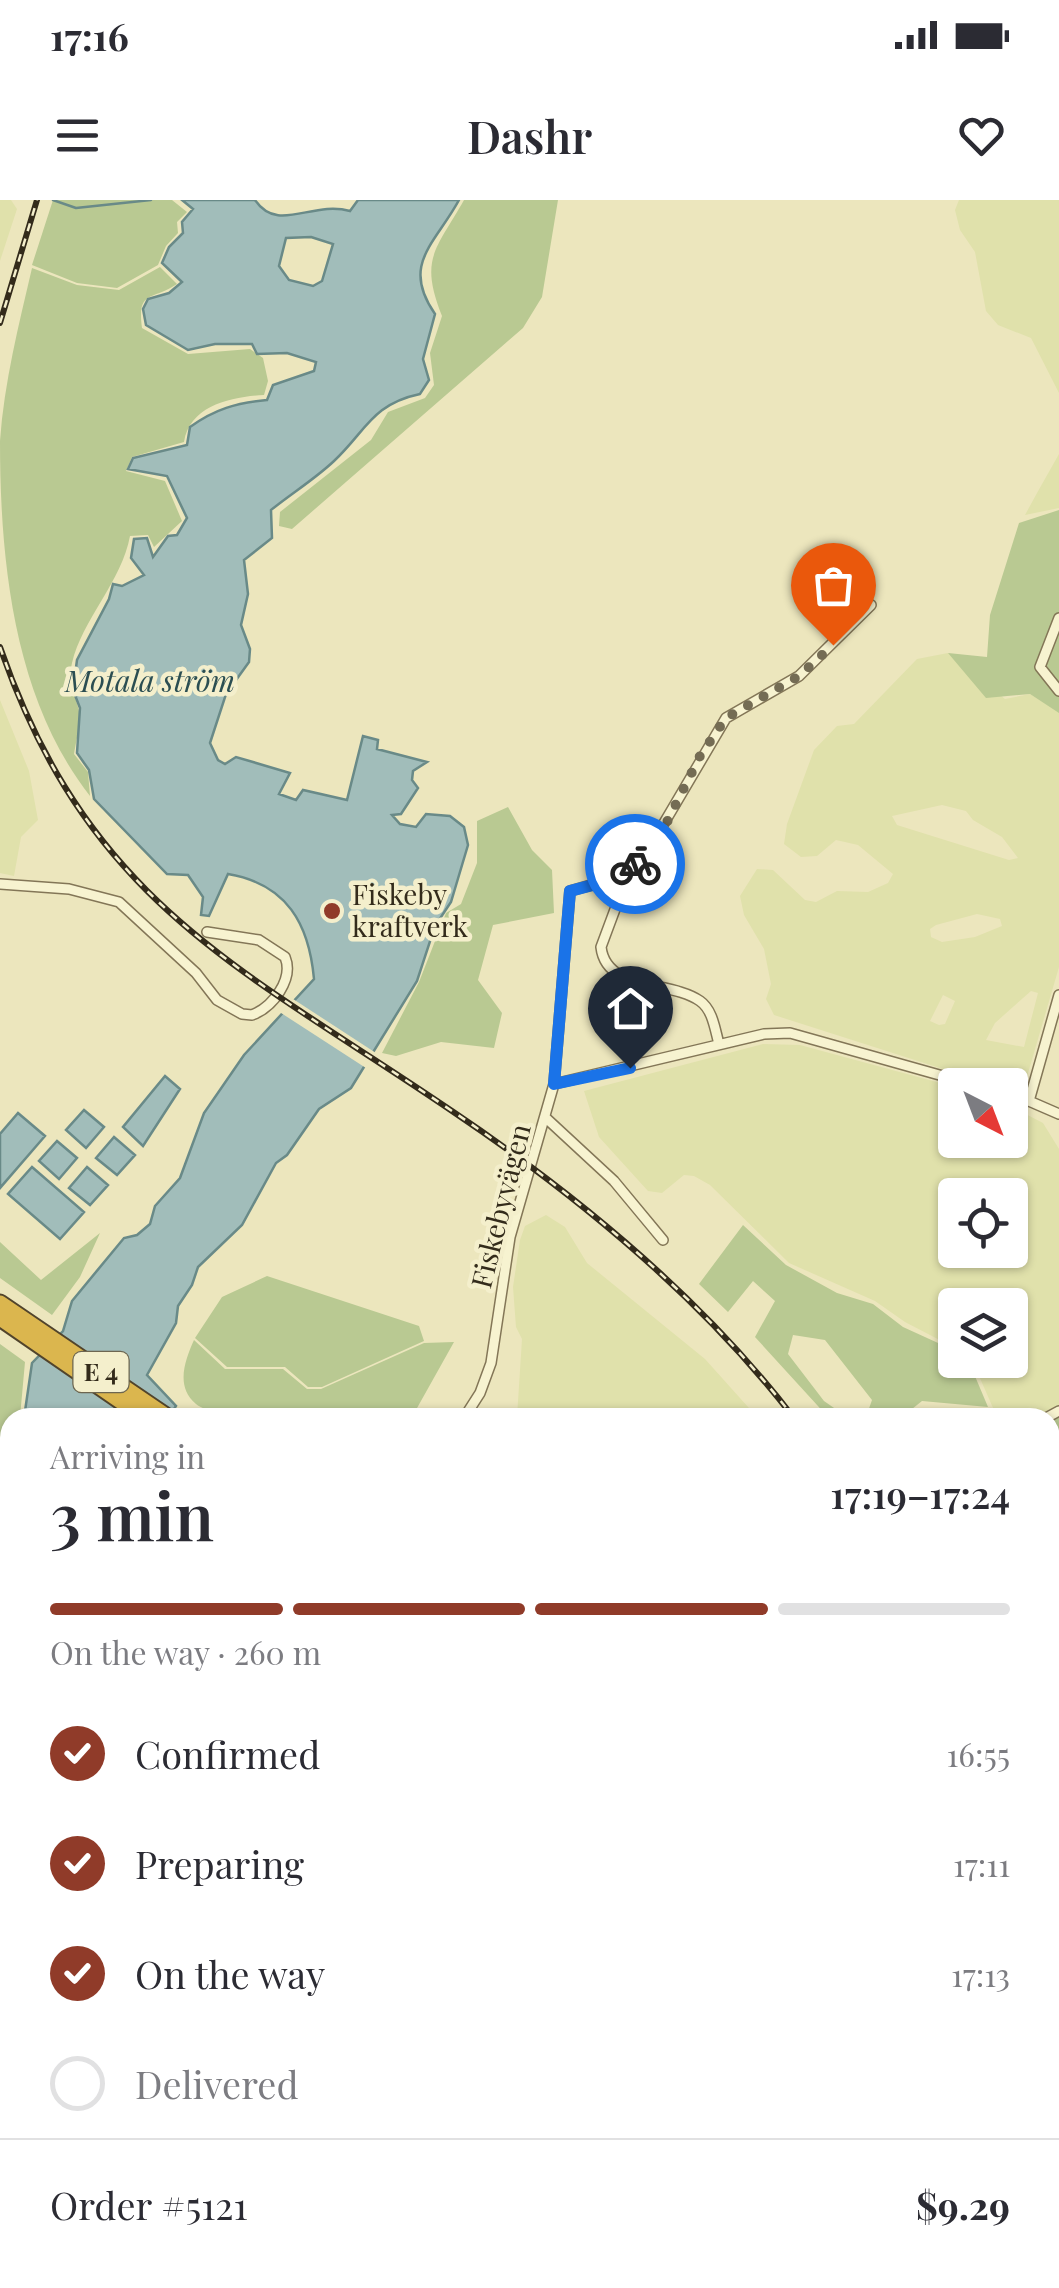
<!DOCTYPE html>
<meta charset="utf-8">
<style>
body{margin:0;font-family:"Playfair Display",serif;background:#f2f2f3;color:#2b2b33;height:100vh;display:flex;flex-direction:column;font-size:38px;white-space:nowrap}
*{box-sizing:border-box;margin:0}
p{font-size:32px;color:#7c7c81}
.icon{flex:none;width:55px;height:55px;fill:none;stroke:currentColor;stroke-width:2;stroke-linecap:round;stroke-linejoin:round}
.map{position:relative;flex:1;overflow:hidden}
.drawer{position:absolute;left:0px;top:1208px;width:1060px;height:882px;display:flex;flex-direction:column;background:#fff;border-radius:30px 30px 0 0;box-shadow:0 2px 8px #0004}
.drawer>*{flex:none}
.needle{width:65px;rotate:138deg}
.fabs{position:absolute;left:938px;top:868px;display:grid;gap:20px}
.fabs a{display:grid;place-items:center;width:90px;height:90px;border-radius:10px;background:#fff;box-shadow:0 2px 8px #0004;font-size:50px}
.pin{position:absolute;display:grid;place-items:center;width:85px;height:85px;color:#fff;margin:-102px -42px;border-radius:50% 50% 50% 0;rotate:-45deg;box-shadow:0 0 10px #0007}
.pin .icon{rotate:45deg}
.courier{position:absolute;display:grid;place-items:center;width:100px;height:100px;margin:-50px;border:8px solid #1a73e8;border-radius:50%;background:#fff;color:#222;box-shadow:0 2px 12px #0007}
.headline em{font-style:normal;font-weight:600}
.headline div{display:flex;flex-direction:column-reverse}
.headline{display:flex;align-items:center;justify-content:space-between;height:170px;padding:0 50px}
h1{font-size:65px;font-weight:600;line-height:75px}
.bar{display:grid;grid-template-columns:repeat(4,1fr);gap:15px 10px;align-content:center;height:120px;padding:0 50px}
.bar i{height:12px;border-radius:8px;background:#e1e1e2}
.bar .active{background:#903b29}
.bar p{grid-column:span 4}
.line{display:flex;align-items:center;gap:25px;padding:0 50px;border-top:2px solid #e1e1e2}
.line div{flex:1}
ol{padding:0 50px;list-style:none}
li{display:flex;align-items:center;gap:30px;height:110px}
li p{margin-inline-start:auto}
li .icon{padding:10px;border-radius:50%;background:#903b29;color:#fff;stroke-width:4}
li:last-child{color:#7c7c81}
li i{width:55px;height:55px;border:5px solid #e1e1e2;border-radius:50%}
.status{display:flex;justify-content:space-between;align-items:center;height:70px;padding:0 50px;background:#fff;direction:ltr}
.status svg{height:28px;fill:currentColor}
header{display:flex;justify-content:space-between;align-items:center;height:130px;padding:0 50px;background:#fff;font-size:45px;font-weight:600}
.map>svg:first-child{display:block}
.farmland{fill:#e0e1ab;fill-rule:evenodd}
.green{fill:#b9c992}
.water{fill:#a1bdba;stroke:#698a88;stroke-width:2.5;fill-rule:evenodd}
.pier{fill:#ece6bd}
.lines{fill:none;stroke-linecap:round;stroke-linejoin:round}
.stream{stroke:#698a88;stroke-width:2.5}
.minor-casing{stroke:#837657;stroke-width:12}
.tertiary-casing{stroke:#837657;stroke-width:14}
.motorway-casing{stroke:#51442c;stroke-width:19}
.minor{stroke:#f7f3d0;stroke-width:9}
.tertiary{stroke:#f7f3d0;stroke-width:10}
.motorway{stroke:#dbb64e;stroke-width:15}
.rail-casing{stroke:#332b1b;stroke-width:6}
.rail{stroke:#f4efcc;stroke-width:2.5;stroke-dasharray:8;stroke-linecap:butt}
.done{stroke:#746c54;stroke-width:10;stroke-dasharray:0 18}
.route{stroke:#1a73e8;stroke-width:12}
.poi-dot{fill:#903b29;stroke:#f4efcc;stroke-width:4}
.labels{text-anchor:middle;stroke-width:9;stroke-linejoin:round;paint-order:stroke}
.shield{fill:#f4efcc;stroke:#6d6650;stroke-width:2.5}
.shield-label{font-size:25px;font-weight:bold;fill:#332b1b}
.poi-label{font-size:28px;fill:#332b1b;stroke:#f4efcc;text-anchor:start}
.street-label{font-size:28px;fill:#332b1b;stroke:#f4efcc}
.water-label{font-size:30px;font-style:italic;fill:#2b4e52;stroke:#f4efcc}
</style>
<div class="status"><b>17:16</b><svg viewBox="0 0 49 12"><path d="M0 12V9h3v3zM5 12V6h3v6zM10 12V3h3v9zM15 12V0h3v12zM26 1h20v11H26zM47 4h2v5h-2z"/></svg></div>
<header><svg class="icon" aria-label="menu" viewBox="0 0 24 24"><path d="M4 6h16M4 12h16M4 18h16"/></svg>Dashr<svg class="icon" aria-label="heart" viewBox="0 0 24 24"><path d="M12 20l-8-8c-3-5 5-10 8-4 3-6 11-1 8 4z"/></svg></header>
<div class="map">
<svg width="1059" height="2088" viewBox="0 0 1059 2088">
<rect width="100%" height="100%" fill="#ece6bd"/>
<!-- farmland -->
<path class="farmland" d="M0,0H11L17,9L0,61Z
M959,0H1059V193L1031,138L998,125L986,111L975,52L960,30L955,10Z
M1059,254V308L1025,315L1037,293Z
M948,453L1005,499L1030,494L1059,512V767L1024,887L1017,892L1010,890V885H993L774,815L766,799L771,784L764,749L744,715L740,696L757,669L773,670L805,700L816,702L837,691L868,692L888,683L893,674L858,645L836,640L817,656L801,657L784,644L787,624L814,550L837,526L854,524L917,459ZM942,605L966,611L973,620L1002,637L1018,658L1009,660L897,625L892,616ZM977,714L1000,719L1002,726L975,737L942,742L931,737L930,729L936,725ZM1031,791L1038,793L1024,847L986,840L995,823ZM943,795L955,801L945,824L939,825L930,821Z
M0,500L29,571L38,620L21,637L14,676L0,673Z
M763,844L800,845L955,887V940H1010V906L1043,923L1059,949V1206L1038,1217H997L972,1160H1010V1105H955V1148L905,1122L875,1101L789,1063L710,985L694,976L684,975L662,993L648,991L599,937L584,891ZM955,995H1010V1050H955Z
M546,1015L565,1027L587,1063L705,1159L757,1217H517L522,1139L516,1127L513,1087L520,1040L525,1026Z
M1059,1389V1525L1050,1508V1394Z
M1050,1658L1059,1672V1783L1050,1782Z
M1050,1789L1059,1790V2088H988L985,2080H1050Z"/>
<!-- green -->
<path class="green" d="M53,0H172L187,12L177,22L178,33L166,46L158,65L117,88L77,83L32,65Z
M464,0H558L542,97L523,128L292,329L279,326L280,312L371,240L388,212L425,198L434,185L430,153L442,116C419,58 436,50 464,0Z
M160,67L177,84C151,101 137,90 142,128L188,154L250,149L263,158L268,181L264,195C232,197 190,205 184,242L132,257L126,271L165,281L182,321L154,347L148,335L130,336C122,381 82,420 72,463C67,485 73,489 78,507C82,520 76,541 74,554L88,572L90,596C14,499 0,362 0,241C4,183 19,124 32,68L77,85L119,90Z
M1059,310V513L1030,494L986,498L948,453L987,457L990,415L1019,323Z
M508,607L532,650L552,670L554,713L493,725L478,780L502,813L494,848L441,842L396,856L382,853L419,782L446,713L461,704L477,663V621Z
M743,1025L786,1065L837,1093L873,1104L903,1127L949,1148L955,1160L969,1162L988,1207L922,1201L902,1217H866L872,1200L825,1140L793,1135L788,1154L824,1201L847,1217H828L755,1137L775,1101L753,1081L728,1112L699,1084Z
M100,1033L80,1077L52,1115L0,1078V1042L41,1080Z
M267,1076L419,1126L424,1141L322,1187H308L285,1167H227L195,1138L222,1097Z
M194,1140L225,1169H283L307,1189H321L424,1143L454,1142L412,1217C370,1218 225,1227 196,1204C175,1187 185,1160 194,1140Z
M0,1144L25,1162L20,1217L10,1218V1294L0,1300Z
M1059,1215V1389L1050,1394V1221Z
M10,1563V1694L0,1699V1569Z
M10,2077L85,2080L87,2088H1Z
M627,2080H905L910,2088H628Z"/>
<!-- water -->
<path class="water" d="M182,0H255C278,34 312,0 350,11L358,0H459C436,43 400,64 435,114L423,159L429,180L420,194C372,204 366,231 334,261C315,279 292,293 271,310L272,338L244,360L248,394L241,425L250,449L249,462L226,494L210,543L218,560L225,564L236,557L290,573L279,594L296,600L303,590L347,600L363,536L378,540L377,549L427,562L413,571L412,580L418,588L401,614L392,615L400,624L416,627L426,614L450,616L464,627L468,645L451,702L435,726L417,781L351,888L319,909L287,955L276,963L242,1025L198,1067L192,1085L178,1106L176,1123L147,1175L176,1206L169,1217L24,1218L32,1163L63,1131L72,1101L124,1038L137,1035L150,1024L155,1006L180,978L204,913L244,855L314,779C309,724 287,684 228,674L209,716L201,715L203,697L188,675L167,674L94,599L89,570L77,553L80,508L73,490L77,460L109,399L113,384L122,386L144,375L131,358L134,339L147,338L153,357L168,336L177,335L187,318L167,276L128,269L133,258L187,245L190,227C215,209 236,203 267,200L273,185L314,171L316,162L287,153L257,154L252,144H215L188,150L146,125L143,109L148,99L169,93L182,82L162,63L169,47L183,33L182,22L193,9ZM311,37L333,44L322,81L313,86L289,80L279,66L286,38Z
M165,876L180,889L143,946L123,927Z
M84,910L104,927L86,948L66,930Z
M18,913L45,936L0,988V934Z
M114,937L135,955L117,975L96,958Z
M57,941L77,958L59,979L39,961Z
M32,967L84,1012L60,1039L8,994Z
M87,967L108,985L90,1005L69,988Z
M10,1301V1557L0,1562V1304Z"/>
<!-- pier -->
<path class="pier" d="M290,797L379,855L369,870L278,811Z"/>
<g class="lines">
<!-- stream -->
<path class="stream" d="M53,0L76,8L151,0"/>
<!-- minor casing -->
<g class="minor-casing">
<path id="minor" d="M1059,418L1040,467L1059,491
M610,680L617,704L601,747C606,792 671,780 700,801C713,810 715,830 719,844
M0,684L69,689L119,702L196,773L217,800L242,814L252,815C273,807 294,779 285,757L259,740L207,732
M554,884L764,834L790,833L975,885
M1010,896L1029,901L1059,795
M1029,901L1059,914
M547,919L614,981L663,1040
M464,1218L480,1193L491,1163L510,1037L554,884L570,691L612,679L644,657L726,518L799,476L871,405
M1046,1218L1059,1211
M0,1708L10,1701
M309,2080L315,2088
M406,2080L414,2088
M158,2088L168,2080
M287,2088L298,2080
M559,2088L573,2082L581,2088"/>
</g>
<!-- tertiary casing -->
<g class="tertiary-casing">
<path id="tertiary" d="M0,2058L10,2046"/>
</g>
<!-- motorway casing -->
<g class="motorway-casing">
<path id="motorway" d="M0,1103L169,1218
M0,1118L145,1218
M942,2080L946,2088
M959,2080L963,2088"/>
</g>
<!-- minor -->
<use href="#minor" class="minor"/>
<!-- tertiary -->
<use href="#tertiary" class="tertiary"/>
<!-- motorway -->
<use href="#motorway" class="motorway"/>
<!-- rail casing -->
<g class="rail-casing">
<path id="rail" d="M0,123L37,0
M0,447C89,705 242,768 452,911C577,995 702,1098 794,1218
M1050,1619L1059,1634"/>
</g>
<!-- rail -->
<use href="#rail" class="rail"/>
</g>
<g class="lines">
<!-- done -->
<path class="done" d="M635,664L666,624L700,556L726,518L799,476L833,445"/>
<!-- route -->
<path class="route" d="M630,868L554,884L570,691L612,680L635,664"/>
</g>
<!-- markers -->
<circle class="poi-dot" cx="332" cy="711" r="10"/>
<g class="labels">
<!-- shield labels -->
<rect class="shield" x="73.5" y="1152" width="55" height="40" rx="8"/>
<g class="shield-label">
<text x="101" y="1181">E 4</text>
</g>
<!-- poi labels -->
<g class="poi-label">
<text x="352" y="705">Fiskeby<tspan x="352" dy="32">kraftverk</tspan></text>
</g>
<!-- street labels -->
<g class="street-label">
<text transform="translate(501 1006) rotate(-76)" y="10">Fiskebyvägen</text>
</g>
<!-- water labels -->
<g class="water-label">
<text x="150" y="492">Motala ström</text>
</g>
</g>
</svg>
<div class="fabs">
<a><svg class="needle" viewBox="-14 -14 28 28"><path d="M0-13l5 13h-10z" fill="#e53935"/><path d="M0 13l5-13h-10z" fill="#7c7c81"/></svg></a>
<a><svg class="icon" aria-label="locate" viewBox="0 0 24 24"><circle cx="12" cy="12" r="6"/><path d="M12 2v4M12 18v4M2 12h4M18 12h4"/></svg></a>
<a><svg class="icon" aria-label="layers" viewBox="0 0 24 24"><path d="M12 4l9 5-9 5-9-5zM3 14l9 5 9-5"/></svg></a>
</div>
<div class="pin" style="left:833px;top:445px;background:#ea580c"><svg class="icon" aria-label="bag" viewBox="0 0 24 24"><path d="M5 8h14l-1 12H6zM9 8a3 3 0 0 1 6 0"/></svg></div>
<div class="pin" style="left:630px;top:868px;background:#1f2937"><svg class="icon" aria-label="home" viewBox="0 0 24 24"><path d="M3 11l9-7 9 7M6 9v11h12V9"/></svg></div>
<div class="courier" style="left:635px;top:664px"><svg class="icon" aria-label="bike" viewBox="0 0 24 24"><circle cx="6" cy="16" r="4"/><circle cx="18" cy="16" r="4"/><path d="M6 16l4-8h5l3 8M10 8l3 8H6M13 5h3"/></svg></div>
<section class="drawer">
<div class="headline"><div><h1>3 min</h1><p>Arriving in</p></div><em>17:19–17:24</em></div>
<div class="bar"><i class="active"></i><i class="active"></i><i class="active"></i><i></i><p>On the way · 260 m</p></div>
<ol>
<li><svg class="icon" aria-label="check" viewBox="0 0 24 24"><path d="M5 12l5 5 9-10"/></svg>Confirmed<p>16:55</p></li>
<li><svg class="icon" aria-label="check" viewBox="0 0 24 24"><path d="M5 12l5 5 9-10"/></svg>Preparing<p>17:11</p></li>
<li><svg class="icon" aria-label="check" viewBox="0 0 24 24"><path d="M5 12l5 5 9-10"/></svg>On the way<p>17:13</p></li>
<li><i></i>Delivered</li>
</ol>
<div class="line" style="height:130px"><div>Order #5121</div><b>$9.29</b></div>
</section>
</div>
